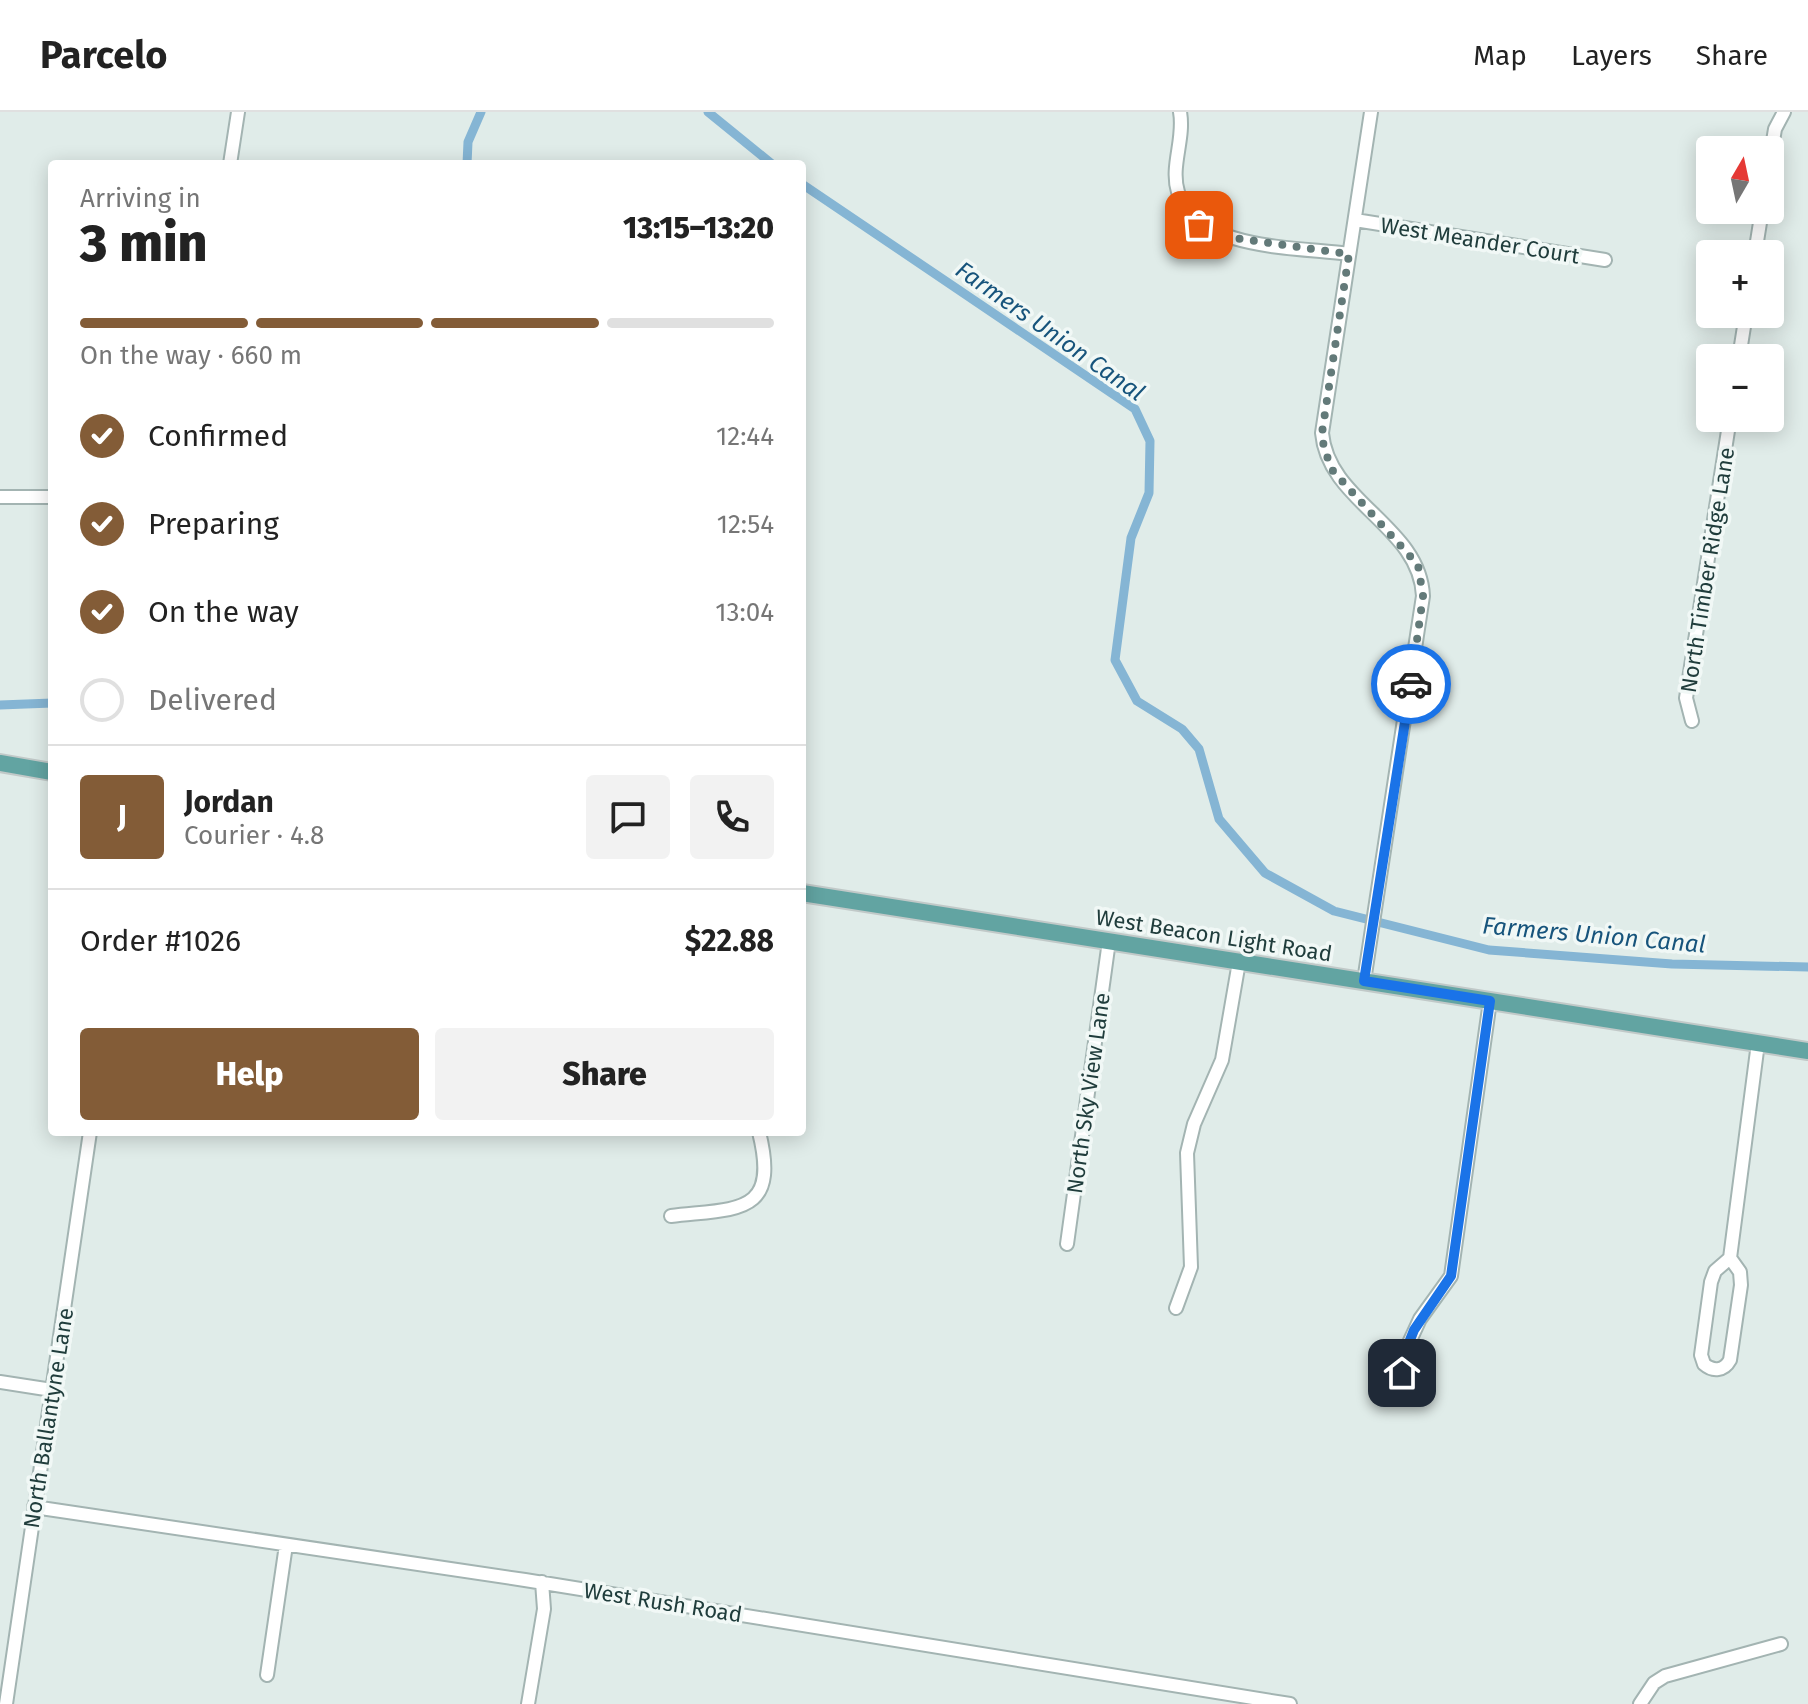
<!DOCTYPE html>
<meta charset="utf-8">
<style>
body{margin:0;font-family:"Fira Sans",sans-serif;background:#f2f2f2;color:#222;height:100vh;display:flex;flex-direction:column;font-size:30px;white-space:nowrap}
*{box-sizing:border-box;margin:0}
p{font-size:26px;color:#767676}
.icon{flex:none;width:44px;height:44px;fill:none;stroke:currentColor;stroke-width:2;stroke-linecap:round;stroke-linejoin:round}
.map{position:relative;flex:1;overflow:hidden}
.side{position:absolute;left:48px;top:48px;width:758px;height:976px;display:flex;flex-direction:column;background:#fff;border-radius:8px;box-shadow:0 4px 20px #0003}
.side>*{flex:none}
.needle{width:52px;rotate:9deg}
.fabs{position:absolute;left:1696px;top:24px;display:grid;gap:16px}
.fabs a{display:grid;place-items:center;width:88px;height:88px;border-radius:8px;background:#fff;box-shadow:0 4px 20px #0003;font-size:40px}
.pin{position:absolute;display:grid;place-items:center;width:68px;height:68px;color:#fff;margin:-34px;border-radius:16px;box-shadow:0 4px 12px #0006}
.courier{position:absolute;display:grid;place-items:center;width:80px;height:80px;margin:-40px;border:6px solid #1a73e8;border-radius:50%;background:#fff;color:#222;box-shadow:0 2px 10px #0007}
.headline em{font-style:normal;font-weight:800}
.headline div{display:flex;flex-direction:column-reverse}
.headline{display:flex;align-items:center;justify-content:space-between;height:136px;padding:0 32px}
h1{font-size:52px;font-weight:800;line-height:60px}
.bar{display:grid;grid-template-columns:repeat(4,1fr);gap:12px 8px;align-content:center;height:96px;padding:0 32px}
.bar i{height:10px;border-radius:6px;background:#e0e0e0}
.bar .active{background:#835c37}
.bar p{grid-column:span 4}
.line{display:flex;align-items:center;gap:20px;padding:0 32px;border-top:2px solid #e0e0e0}
.line div{flex:1}
.round{display:grid;place-items:center;flex:none;width:84px;height:84px;border-radius:8px;background:#f2f2f2}
ol{padding:0 32px;list-style:none}
li{display:flex;align-items:center;gap:24px;height:88px}
li p{margin-inline-start:auto}
li .icon{padding:8px;border-radius:50%;background:#835c37;color:#fff;stroke-width:4}
li:last-child{color:#767676}
li i{width:44px;height:44px;border:4px solid #e0e0e0;border-radius:50%}
.primary-button{display:flex;gap:16px;margin-top:auto;padding:16px 32px}
.primary-button a{flex:1;height:92px;border-radius:8px;background:#835c37;color:#fff;font-size:32px;font-weight:800;line-height:92px;text-align:center}
.primary-button a+a{background:#f2f2f2;color:#222}
header{display:flex;align-items:center;gap:48px;box-sizing:border-box;height:112px;padding:0 40px;background:#fff;border-bottom:2px solid #e0e0e0}
header strong{font-size:38px}
nav{display:flex;gap:44px;margin-inline-start:auto;font-size:28px}
.map>svg:first-child{display:block}
.lines{fill:none;stroke-linecap:round;stroke-linejoin:round}
.canal{stroke:#85b5d4;stroke-width:9}
.minor-casing{stroke:#a3b4b2;stroke-width:16}
.major-casing{stroke:#c1c9c8;stroke-width:20}
.minor{stroke:#fff;stroke-width:12}
.major{stroke:#62a4a2;stroke-width:16}
.done{stroke:#637a79;stroke-width:8;stroke-dasharray:0 14.4}
.route{stroke:#1a73e8;stroke-width:10}
.labels{text-anchor:middle;stroke-width:7;stroke-linejoin:round;paint-order:stroke}
.street-label{font-size:22px;fill:#203d3c;stroke:#f1f8f6}
.water-label{font-size:24px;font-style:italic;fill:#17547c;stroke:#f1f8f6}
</style>
<header>
<strong>Parcelo</strong>
<nav><a>Map</a><a>Layers</a><a>Share</a></nav>
</header>
<div class="map">
<svg width="1808" height="1592" viewBox="0 0 1808 1592">
<rect width="100%" height="100%" fill="#e0ece9"/>
<g class="lines">
<!-- canal -->
<path class="canal" d="M708,0L772,52
M467,52L468,30L481,0
M802,72L1135,297L1150,329L1149,381L1131,426L1115,548L1137,589L1182,617L1199,637L1219,707L1265,761L1334,799L1489,838L1672,852L1808,855
M0,593L52,591"/>
<!-- minor casing -->
<g class="minor-casing">
<path id="minor" d="M1180,0C1185,27 1170,54 1178,80C1195,139 1299,135 1349,142
M1770,47L1775,17L1784,0
M230,52L238,0
M1355,108L1605,148
M1755,142L1762,98
M1739,246L1746,202
M0,385H52
M1692,609L1686,586L1730,306
M1364,869L1423,484C1420,414 1328,390 1322,321L1371,0
M671,1104C737,1096 780,1104 759,1020
M1067,1132L1109,829
M1730,1146L1740,1160L1741,1173L1730,1248C1724,1259 1713,1260 1704,1252L1701,1243L1711,1170L1715,1159L1730,1146L1758,931
M1176,1196L1191,1155L1187,1041L1194,1012L1222,948L1239,850
M0,1270L52,1278
M1409,1279L1402,1261L1408,1233L1420,1207L1451,1164L1490,889
M34,1395L525,1468L1290,1592
M267,1563L286,1433
M6,1592L90,1020
M528,1592L544,1497L542,1470
M1640,1592L1654,1571L1665,1564L1781,1532"/>
</g>
<!-- major casing -->
<g class="major-casing">
<path id="major" d="M0,651L52,660
M802,781L1808,939"/>
</g>
<!-- minor -->
<use href="#minor" class="minor"/>
<!-- major -->
<use href="#major" class="major"/>
</g>
<g class="lines">
<!-- done -->
<path class="done" d="M1199,113L1226,125L1349,142L1322,321L1324,337L1333,359L1418,453L1423,484L1411,572"/>
<!-- route -->
<path class="route" d="M1402,1261L1404,1243L1414,1218L1451,1164L1490,889L1364,869L1411,572"/>
</g>
<g class="labels">
<!-- street labels -->
<g class="street-label">
<text transform="translate(1480 128) rotate(9)" y="8">West Meander Court</text>
<text transform="translate(1707 458) rotate(-81)" y="8">North Timber Ridge Lane</text>
<text transform="translate(1214 823) rotate(9)" y="8">West Beacon Light Road</text>
<text transform="translate(1088 981) rotate(-82)" y="8">North Sky View Lane</text>
<text transform="translate(48 1306) rotate(-81)" y="8">North Ballantyne Lane</text>
<text transform="translate(663 1490) rotate(9)" y="8">West Rush Road</text>
</g>
<!-- water labels -->
<g class="water-label">
<text transform="translate(1050 219) rotate(35)" y="8">Farmers Union Canal</text>
<text transform="translate(1594 823) rotate(5)" y="8">Farmers Union Canal</text>
</g>
</g>
</svg>
<div class="fabs">
<a><svg class="needle" viewBox="-14 -14 28 28"><path d="M0-13l5 13h-10z" fill="#e53935"/><path d="M0 13l5-13h-10z" fill="#767676"/></svg></a>
<a>+</a>
<a>−</a>
</div>
<div class="pin" style="left:1199px;top:113px;background:#ea580c"><svg class="icon" aria-label="bag" viewBox="0 0 24 24"><path d="M5 8h14l-1 12H6zM9 8a3 3 0 0 1 6 0"/></svg></div>
<div class="pin" style="left:1402px;top:1261px;background:#1f2937"><svg class="icon" aria-label="home" viewBox="0 0 24 24"><path d="M3 11l9-7 9 7M6 9v11h12V9"/></svg></div>
<div class="courier" style="left:1411px;top:572px"><svg class="icon" aria-label="car" viewBox="0 0 24 24"><path d="M5 17H2v-5l4-1 3-4h7l3 4 3 1v5h-3M9 17h6M6 11h13"/><circle cx="7" cy="17" r="2"/><circle cx="17" cy="17" r="2"/></svg></div>
<section class="side">
<div class="headline"><div><h1>3 min</h1><p>Arriving in</p></div><em>13:15–13:20</em></div>
<div class="bar"><i class="active"></i><i class="active"></i><i class="active"></i><i></i><p>On the way · 660 m</p></div>
<ol>
<li><svg class="icon" aria-label="check" viewBox="0 0 24 24"><path d="M5 12l5 5 9-10"/></svg>Confirmed<p>12:44</p></li>
<li><svg class="icon" aria-label="check" viewBox="0 0 24 24"><path d="M5 12l5 5 9-10"/></svg>Preparing<p>12:54</p></li>
<li><svg class="icon" aria-label="check" viewBox="0 0 24 24"><path d="M5 12l5 5 9-10"/></svg>On the way<p>13:04</p></li>
<li><i></i>Delivered</li>
</ol>
<div class="line" style="height:144px"><b class="round" style="background:#835c37;color:#fff">J</b><div><b>Jordan</b><p>Courier · 4.8</p></div><a class="round"><svg class="icon" aria-label="chat" viewBox="0 0 24 24"><path d="M4 5h16v11H9l-5 4z"/></svg></a><a class="round"><svg class="icon" aria-label="phone" viewBox="0 0 24 24"><path d="M5 4h4l2 5-3 2q2 4 5 5l2-3 5 2v4C11 20 4 13 5 4z"/></svg></a></div>
<div class="line" style="height:104px"><div>Order #1026</div><b>$22.88</b></div>
<div class="primary-button"><a>Help</a><a>Share</a></div>
</section>
</div>
